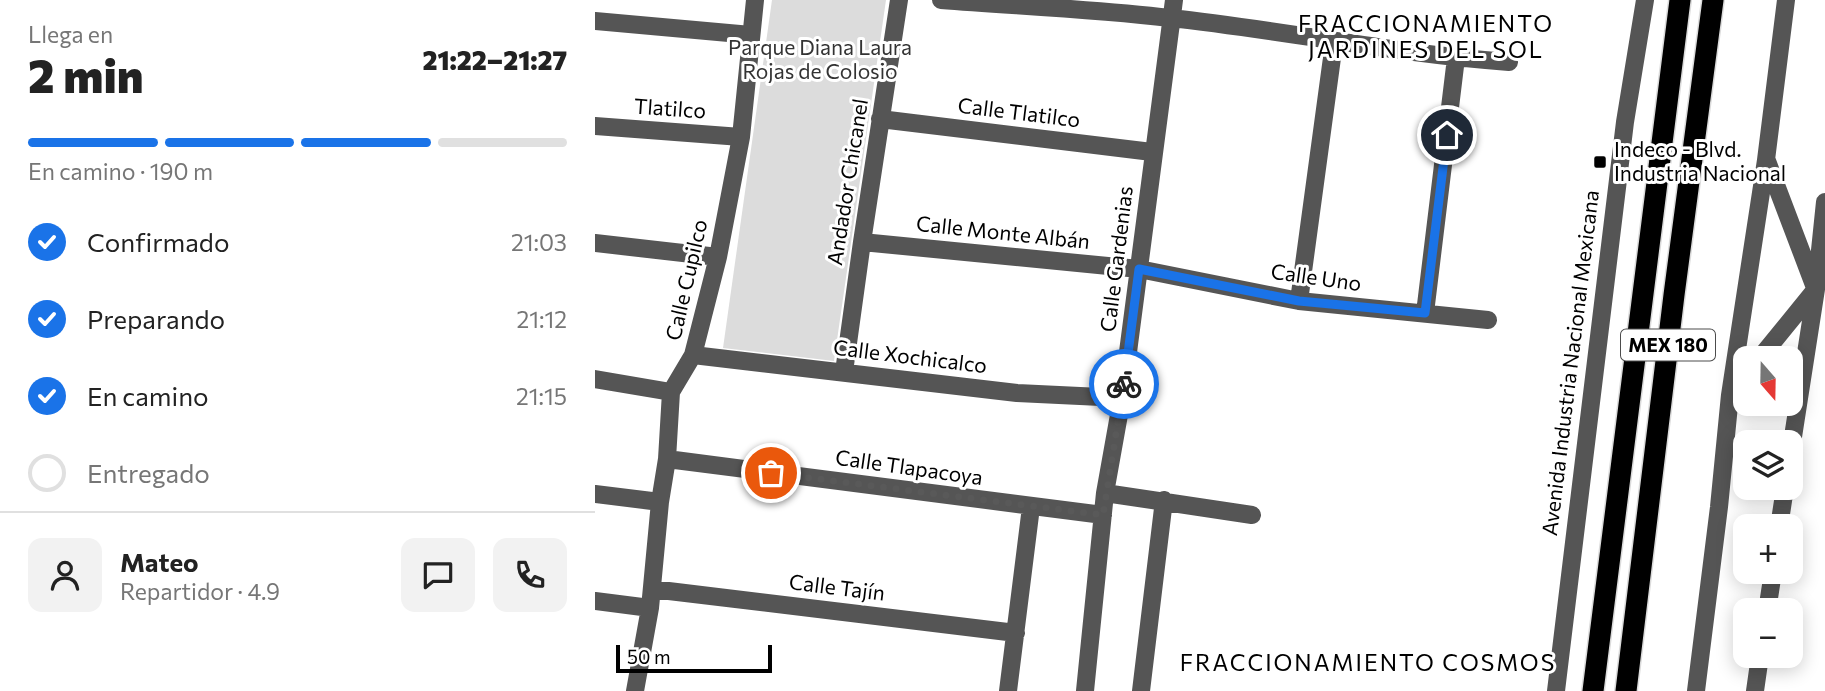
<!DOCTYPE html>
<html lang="es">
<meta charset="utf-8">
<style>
body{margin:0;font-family:Commissioner,sans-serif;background:#f2f2f2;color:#222;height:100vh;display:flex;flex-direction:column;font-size:26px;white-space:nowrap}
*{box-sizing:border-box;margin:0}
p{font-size:23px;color:#767676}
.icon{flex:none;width:38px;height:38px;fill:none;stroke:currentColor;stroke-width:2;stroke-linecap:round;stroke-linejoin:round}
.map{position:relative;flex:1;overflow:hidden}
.side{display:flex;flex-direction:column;background:#fff;width:595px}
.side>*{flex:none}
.needle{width:46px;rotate:160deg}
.fabs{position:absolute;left:1138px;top:346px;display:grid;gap:14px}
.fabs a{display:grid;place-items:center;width:70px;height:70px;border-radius:14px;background:#fff;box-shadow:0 4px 18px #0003;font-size:35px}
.scale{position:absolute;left:21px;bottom:18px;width:156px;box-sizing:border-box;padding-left:7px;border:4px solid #000;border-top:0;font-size:19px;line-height:24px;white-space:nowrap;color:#000;-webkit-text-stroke:5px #fff;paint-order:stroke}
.pin{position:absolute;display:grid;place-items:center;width:60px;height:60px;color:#fff;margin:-30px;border:4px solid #fff;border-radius:50%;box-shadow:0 2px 7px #0007}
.courier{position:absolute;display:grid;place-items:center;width:70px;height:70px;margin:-35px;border:5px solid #1a73e8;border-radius:50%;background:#fff;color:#222;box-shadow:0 2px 9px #0007}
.head em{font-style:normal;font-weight:800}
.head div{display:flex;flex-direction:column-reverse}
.head{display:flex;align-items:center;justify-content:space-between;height:119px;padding:0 28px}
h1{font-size:46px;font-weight:800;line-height:52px}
.bar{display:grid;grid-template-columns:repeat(4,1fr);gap:10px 7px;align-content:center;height:84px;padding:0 28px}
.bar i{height:9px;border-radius:5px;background:#e0e0e0}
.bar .active{background:#1a73e8}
.bar p{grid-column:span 4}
.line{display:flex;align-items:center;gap:18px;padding:0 28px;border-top:2px solid #e0e0e0}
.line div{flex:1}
.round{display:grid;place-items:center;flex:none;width:74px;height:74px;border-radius:14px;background:#f2f2f2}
ol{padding:0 28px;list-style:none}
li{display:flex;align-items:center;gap:21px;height:77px}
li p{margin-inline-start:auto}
li .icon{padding:7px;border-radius:50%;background:#1a73e8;color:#fff;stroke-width:4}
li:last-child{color:#767676}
li i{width:38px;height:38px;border:4px solid #e0e0e0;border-radius:50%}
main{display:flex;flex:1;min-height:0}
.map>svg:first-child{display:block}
.green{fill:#dcdcdc}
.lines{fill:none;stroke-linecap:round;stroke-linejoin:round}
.highway-casing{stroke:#dbdbdb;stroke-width:24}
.minor{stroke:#555;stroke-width:18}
.highway{stroke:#000;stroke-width:21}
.done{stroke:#595959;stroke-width:7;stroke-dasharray:0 12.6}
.route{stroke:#1a73e8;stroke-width:9}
.poi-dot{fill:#000;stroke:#fff;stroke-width:2.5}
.labels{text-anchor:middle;stroke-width:6;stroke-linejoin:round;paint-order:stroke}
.shield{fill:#fff;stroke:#4c4c4c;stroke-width:2}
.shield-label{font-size:19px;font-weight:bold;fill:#000}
.park-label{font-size:21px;fill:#333;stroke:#fff}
.street-label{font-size:21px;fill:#000;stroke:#fff}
.poi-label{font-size:21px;fill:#000;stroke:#fff;text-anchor:start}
.neighbourhood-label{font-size:23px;letter-spacing:2px;fill:#000;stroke:#fff}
</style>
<main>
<section class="side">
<div class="head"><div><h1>2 min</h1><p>Llega en</p></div><em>21:22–21:27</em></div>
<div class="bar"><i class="active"></i><i class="active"></i><i class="active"></i><i></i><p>En camino · 190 m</p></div>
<ol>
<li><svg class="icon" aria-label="check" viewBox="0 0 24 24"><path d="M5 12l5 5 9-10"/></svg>Confirmado<p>21:03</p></li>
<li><svg class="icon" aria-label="check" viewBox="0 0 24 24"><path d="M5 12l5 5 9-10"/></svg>Preparando<p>21:12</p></li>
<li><svg class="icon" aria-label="check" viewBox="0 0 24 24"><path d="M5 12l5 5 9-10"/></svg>En camino<p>21:15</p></li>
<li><i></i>Entregado</li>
</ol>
<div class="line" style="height:126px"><a class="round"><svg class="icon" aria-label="person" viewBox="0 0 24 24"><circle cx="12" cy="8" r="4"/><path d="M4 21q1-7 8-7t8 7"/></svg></a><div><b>Mateo</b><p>Repartidor · 4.9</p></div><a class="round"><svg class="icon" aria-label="chat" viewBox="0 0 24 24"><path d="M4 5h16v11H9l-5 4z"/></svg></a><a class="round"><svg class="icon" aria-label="phone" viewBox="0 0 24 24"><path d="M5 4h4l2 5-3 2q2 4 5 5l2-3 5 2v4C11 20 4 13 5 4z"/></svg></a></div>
</section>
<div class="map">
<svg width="1230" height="691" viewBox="0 0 1230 691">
<rect width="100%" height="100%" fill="#fff"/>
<!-- green -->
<path class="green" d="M177,0H291L239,361L128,348Z"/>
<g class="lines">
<!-- highway casing -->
<g class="highway-casing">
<path id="highway" d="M998,691L1085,0
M1031,691L1079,295L1118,0"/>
</g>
<!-- minor -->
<path class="minor" d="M346,0C423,6 499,9 575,18C689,30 800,54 914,62
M0,21L156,35
M285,119L557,152
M0,126L146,137
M1172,161L1219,285
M267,242L544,269L704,301L893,320
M0,243L123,257
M704,301L739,43
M830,313L861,58
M98,355L422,393L527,398
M1164,359L1221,289
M249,372L267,242L304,0
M0,379L76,392
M1195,456L1221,289L1230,202
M72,459L508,515
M510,493L657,515
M0,494L65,502
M1184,527L1190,488
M57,589L421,633
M0,601L55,608
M1172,611L1178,572
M40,691L55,608L65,502L72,459L76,392L98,355L123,257L146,137L160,0
M413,691L436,507
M490,691L510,493L527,398L579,0
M546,691L569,500
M961,691L1030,122L1050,0
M1101,691L1124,507L1135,395L1171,160L1191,0
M1160,691L1165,656"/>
<!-- highway -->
<use href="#highway" class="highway"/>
</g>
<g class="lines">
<!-- done -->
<path class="done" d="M176,473L508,515L529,384"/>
<!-- route -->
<path class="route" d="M529,384L544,269L704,301L830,313L852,135"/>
</g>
<!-- markers -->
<rect class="poi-dot" x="998" y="155" width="14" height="14" rx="3.5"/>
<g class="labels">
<!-- shield labels -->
<rect class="shield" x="1026" y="329.5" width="94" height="31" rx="5"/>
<g class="shield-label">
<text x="1073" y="352">MEX 180</text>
</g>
<!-- park labels -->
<g class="park-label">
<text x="225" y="55">Parque Diana Laura<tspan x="225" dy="24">Rojas de Colosio</tspan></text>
</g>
<!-- street labels -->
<g class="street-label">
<text transform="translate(75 109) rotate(4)" y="7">Tlatilco</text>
<text transform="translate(424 113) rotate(7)" y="7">Calle Tlatilco</text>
<text transform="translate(253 182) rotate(-81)" y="7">Andador Chicanel</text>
<text transform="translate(408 233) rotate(6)" y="7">Calle Monte Albán</text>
<text transform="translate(522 259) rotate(-83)" y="7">Calle Gardenias</text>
<text transform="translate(721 278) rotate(8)" y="7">Calle Uno</text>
<text transform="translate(92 280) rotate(-77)" y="7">Calle Cupilco</text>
<text transform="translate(315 357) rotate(7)" y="7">Calle Xochicalco</text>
<text transform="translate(976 363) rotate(-83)" y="7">Avenida Industria Nacional Mexicana</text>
<text transform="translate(314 468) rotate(8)" y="7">Calle Tlapacoya</text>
<text transform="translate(242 588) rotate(7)" y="7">Calle Tajín</text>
</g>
<!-- poi labels -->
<g class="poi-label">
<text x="1019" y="157">Indeco - Blvd.<tspan x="1019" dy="24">Industria Nacional</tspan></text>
</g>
<!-- neighbourhood labels -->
<g class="neighbourhood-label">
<text x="831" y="32">FRACCIONAMIENTO<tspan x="831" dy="26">JARDINES DEL SOL</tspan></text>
<text x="773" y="671">FRACCIONAMIENTO COSMOS</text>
</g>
</g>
</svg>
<div class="fabs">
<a><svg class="needle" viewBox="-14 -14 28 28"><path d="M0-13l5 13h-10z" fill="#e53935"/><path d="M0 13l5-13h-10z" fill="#767676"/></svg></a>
<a><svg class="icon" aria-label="layers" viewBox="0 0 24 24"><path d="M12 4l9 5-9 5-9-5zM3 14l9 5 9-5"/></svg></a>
<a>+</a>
<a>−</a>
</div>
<div class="scale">50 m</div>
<div class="pin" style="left:176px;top:473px;background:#ea580c"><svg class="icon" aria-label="bag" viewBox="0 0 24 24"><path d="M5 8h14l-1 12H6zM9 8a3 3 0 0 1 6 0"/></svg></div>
<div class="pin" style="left:852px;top:135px;background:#1f2937"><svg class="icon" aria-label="home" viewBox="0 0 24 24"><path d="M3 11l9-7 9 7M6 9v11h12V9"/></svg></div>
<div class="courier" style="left:529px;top:384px"><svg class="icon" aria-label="bike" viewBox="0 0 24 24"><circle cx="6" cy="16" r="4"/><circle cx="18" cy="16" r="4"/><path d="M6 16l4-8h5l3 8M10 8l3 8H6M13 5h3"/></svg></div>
</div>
</main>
